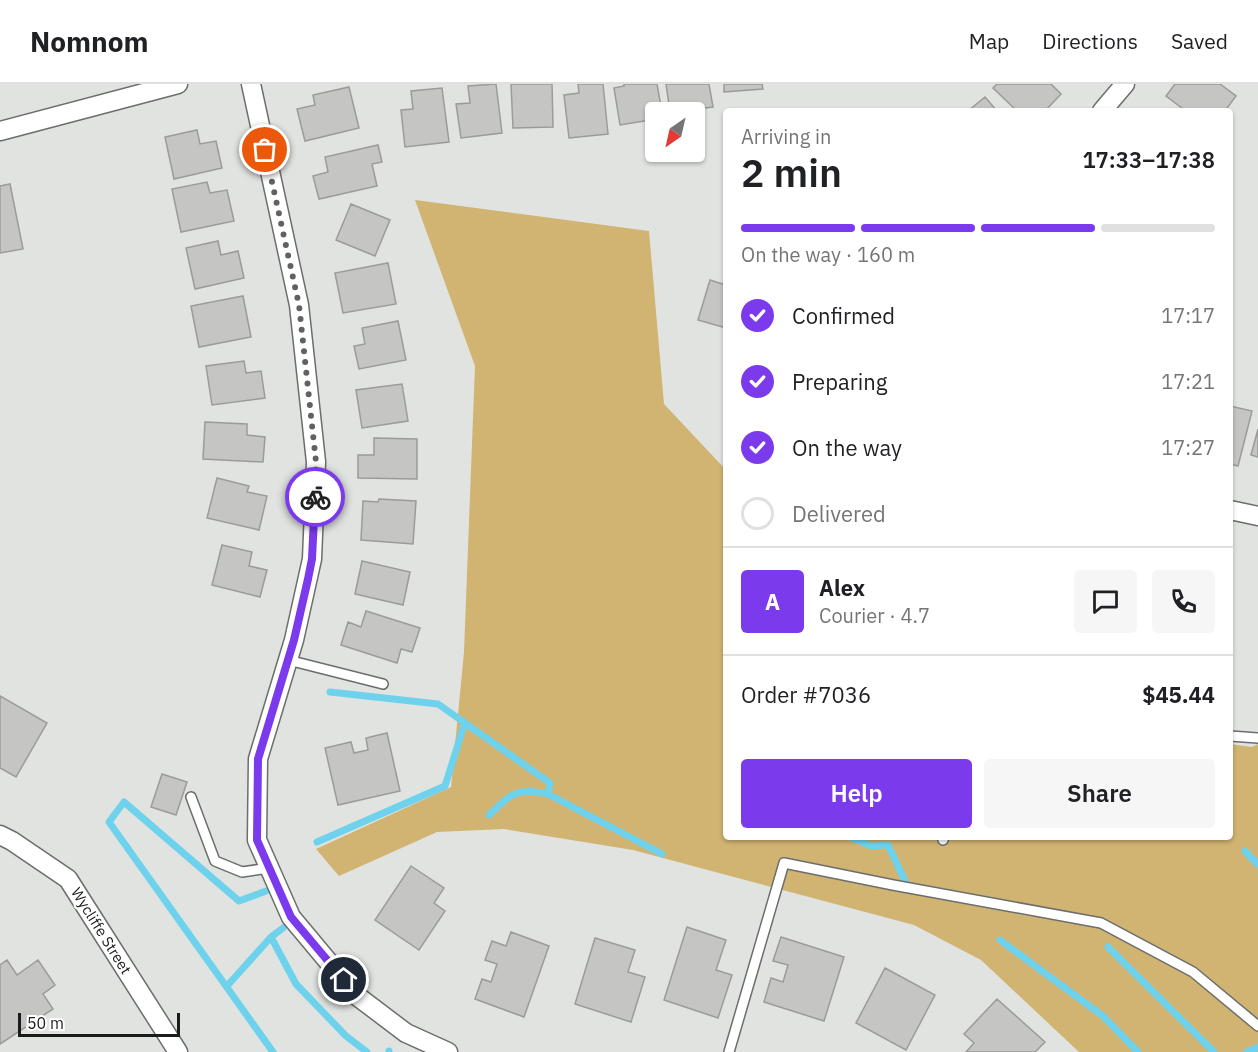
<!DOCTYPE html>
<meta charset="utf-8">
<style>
body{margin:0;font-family:"IBM Plex Sans",sans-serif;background:#f6f6f6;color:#202124;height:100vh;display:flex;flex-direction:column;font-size:22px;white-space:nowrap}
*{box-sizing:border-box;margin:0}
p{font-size:20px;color:#757577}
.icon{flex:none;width:33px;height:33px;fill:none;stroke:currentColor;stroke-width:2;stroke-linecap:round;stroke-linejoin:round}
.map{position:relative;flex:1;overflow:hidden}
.drawer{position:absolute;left:723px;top:24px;width:510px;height:732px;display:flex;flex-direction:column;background:#fff;border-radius:6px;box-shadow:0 2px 4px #0004}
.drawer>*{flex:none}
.needle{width:39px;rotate:214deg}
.fabs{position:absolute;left:645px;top:18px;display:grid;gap:12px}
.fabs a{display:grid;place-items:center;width:60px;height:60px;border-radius:6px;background:#fff;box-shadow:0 2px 4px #0004;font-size:30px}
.scale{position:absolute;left:18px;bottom:15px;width:162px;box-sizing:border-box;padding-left:6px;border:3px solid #1a1c1b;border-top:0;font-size:16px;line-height:21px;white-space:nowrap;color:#1a1c1b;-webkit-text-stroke:4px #fff;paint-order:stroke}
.pin{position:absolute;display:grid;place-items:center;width:51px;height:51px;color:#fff;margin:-26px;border:3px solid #fff;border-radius:50%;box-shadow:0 2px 6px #0007}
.courier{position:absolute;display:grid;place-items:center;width:60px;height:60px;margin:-30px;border:4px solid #7c3aed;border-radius:50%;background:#fff;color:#222;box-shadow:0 2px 8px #0007}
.head em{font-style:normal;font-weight:600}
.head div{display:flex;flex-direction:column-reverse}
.head{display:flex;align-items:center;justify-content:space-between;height:102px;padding:0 18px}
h1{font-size:39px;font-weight:600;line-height:45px}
.bar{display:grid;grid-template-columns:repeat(4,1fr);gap:9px 6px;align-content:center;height:72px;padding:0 18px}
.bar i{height:8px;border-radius:4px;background:#e0e0e0}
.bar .current{background:#7c3aed}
.bar p{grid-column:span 4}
.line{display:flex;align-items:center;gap:15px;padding:0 18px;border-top:2px solid #e0e0e0}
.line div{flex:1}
.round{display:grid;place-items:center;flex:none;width:63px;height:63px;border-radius:6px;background:#f6f6f6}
ol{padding:0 18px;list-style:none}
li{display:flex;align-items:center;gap:18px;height:66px}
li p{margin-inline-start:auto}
li .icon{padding:6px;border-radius:50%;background:#7c3aed;color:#fff;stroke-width:4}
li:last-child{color:#757577}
li i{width:33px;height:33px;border:3px solid #e0e0e0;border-radius:50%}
.button{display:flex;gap:12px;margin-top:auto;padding:12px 18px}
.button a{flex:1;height:69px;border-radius:6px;background:#7c3aed;color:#fff;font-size:24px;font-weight:600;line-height:69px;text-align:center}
.button a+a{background:#f6f6f6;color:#202124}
header{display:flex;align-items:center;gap:36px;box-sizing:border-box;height:84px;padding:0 30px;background:#fff;border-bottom:2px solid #e0e0e0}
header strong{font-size:28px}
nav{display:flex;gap:33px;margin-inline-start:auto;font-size:21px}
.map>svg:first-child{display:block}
.green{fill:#d1b372}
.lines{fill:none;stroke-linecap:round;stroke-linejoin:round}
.stream{stroke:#6fd2ed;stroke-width:7}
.building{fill:#c5c6c3;stroke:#9b9b98;stroke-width:1.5}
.service-casing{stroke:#6b6e6c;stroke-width:12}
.minor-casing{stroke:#6b6e6c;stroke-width:21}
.service{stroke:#fff;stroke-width:9}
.minor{stroke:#fff;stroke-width:18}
.done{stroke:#5f6260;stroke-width:6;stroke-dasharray:0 10.8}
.route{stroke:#7c3aed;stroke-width:8}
.labels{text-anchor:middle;stroke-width:4.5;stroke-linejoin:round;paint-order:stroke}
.street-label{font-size:15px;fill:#1a1c1b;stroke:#fff}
</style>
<header>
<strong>Nomnom</strong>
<nav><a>Map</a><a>Directions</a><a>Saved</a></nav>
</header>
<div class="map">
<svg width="1258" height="968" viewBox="0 0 1258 968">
<rect width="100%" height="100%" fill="#e0e3e0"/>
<!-- green -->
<path class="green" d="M415,116L649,147L664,320L726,386V753H1230V660L1252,663L1258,660V968H1079L981,876L914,841L633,766L504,745L437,748L339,792L316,765L451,703L464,568L475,282Z"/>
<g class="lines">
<!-- stream -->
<path class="stream" d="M330,608L438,620L550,699L548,710L662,770
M489,731C511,710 516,703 548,710
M850,753L871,762L888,761L906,799
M317,758L445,702L465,638
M1245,767L1258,781
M266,807L239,817L124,718L109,738L273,968
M271,853L296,900L346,952L367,968
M1000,856L1103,932L1138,968
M1108,863L1214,968
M227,902L271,853L283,844
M389,968V967
M1247,968L1258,963"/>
</g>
<!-- building -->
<path class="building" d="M496,0L502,49L461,54L456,20L470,19L468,2Z
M511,0H552L553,43L513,44Z
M578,0H603L608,50L569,54L564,11L579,9Z
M624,0H657L662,28H656V35L620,41L614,4L624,2Z
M666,0H709L713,23L670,28Z
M724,0H762L763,5L724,8Z
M997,0H1051L1061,10L1045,27H1017L993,4Z
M1175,0H1220L1236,12L1225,27H1186L1166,12Z
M349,3L359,44L305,57L297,25L315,21L313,11Z
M442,4L449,58L405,63L401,26L413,25L411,7Z
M985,13L997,27H968Z
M197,46L200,60L216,57L222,84L174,95L165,53Z
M378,61L382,78L372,80L377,102L319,115L313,92L328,88L325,73Z
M207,98L210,109L227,106L234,137L181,148L172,105Z
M10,100L23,165L0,169V102Z
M351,120L390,136L375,172L336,156Z
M218,157L221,171L238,167L244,194L195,205L186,164Z
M388,179L396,220L343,229L335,189Z
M710,196L726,201V244L698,236Z
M243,212L251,253L199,263L191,222Z
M398,237L406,276L359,285L354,262L365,260L362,244Z
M244,277L246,289L261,287L265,314L212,321L206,282Z
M402,300L408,337L362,344L356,306Z
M1230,322L1252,327L1238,382L1230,380Z
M205,338L247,340V351L265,353L263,378L203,375Z
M1258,345V373L1251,371Z
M374,354L417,355V395L358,394V371H374Z
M217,394L249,402L247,408L267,412L259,446L207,434Z
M379,415L416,417L413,460L361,456L363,417L378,418Z
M222,461L252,468L249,482L267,486L260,513L212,501Z
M362,477L410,488L403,521L355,510Z
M366,527L420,544L412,568L401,565L397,579L341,561L348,538L361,543Z
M0,612L47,639L16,693L0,684Z
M387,649L400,707L338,721L325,664L351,658L354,669L368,666L366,654Z
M162,690L187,698L176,731L151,723Z
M411,782L444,804L434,819L445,827L419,866L375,836Z
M687,843L726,856L716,886L732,891L718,934L664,916Z
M511,848L549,862L524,933L475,915L482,895L491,898L497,880L485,876L492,857L506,862Z
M781,853L844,873L824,937L764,918L771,894L783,898L788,881L773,877Z
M595,854L635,866L628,888L645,893L631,938L575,920Z
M7,876L17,891L38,876L55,901L43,910L53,925L0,960V881Z
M885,884L935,911L906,966L856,939Z
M997,915L1045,958L1035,968H966L974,959L964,950Z"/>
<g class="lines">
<!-- service casing -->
<g class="service-casing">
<path id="service" d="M288,576L383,600
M1230,652L1258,654
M191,713L215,777L242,788L269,784
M943,756L944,753
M729,968L784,779L893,801L1101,839L1193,888L1258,942"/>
</g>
<!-- minor casing -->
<g class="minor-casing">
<path id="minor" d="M251,0L299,221L316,378L312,475L294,556L258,675L257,756L291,833L357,912L406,949L448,968
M1102,27L1125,0
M0,47L178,0
M1230,426L1258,432
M0,751L12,757L68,795L178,968"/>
</g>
<!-- service -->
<use href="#service" class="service"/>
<!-- minor -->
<use href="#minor" class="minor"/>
</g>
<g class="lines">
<!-- done -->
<path class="done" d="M265,66L299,221L316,378L315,413"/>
<!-- route -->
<path class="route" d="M315,413L312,475L308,495L294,556L258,675L257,756L291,833L344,896"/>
</g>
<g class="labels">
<!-- street labels -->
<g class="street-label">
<text transform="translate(101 847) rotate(58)" y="5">Wycliffe Street</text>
</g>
</g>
</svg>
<div class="fabs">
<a><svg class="needle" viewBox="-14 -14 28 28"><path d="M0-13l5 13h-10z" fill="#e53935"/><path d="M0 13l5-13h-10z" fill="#757577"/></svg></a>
</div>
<div class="scale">50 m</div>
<div class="pin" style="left:265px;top:66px;background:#ea580c"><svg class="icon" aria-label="bag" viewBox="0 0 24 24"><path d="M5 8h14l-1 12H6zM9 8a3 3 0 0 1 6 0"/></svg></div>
<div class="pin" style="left:344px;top:896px;background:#1f2937"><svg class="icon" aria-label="home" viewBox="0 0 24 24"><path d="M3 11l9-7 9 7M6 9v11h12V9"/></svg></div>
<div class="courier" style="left:315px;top:413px"><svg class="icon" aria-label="bike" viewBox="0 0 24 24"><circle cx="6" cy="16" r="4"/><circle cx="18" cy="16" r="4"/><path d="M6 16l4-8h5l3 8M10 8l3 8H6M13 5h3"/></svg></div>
<section class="drawer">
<div class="head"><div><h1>2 min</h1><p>Arriving in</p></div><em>17:33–17:38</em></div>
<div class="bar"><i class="current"></i><i class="current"></i><i class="current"></i><i></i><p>On the way · 160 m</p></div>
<ol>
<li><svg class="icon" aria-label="check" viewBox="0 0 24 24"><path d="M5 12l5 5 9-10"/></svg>Confirmed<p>17:17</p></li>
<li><svg class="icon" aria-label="check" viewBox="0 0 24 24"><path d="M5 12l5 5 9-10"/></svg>Preparing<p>17:21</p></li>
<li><svg class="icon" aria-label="check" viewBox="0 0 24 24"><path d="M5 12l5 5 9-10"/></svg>On the way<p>17:27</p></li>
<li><i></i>Delivered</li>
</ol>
<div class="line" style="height:108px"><b class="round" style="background:#7c3aed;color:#fff">A</b><div><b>Alex</b><p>Courier · 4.7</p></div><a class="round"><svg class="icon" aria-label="chat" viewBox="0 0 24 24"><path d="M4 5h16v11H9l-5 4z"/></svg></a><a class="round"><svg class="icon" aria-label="phone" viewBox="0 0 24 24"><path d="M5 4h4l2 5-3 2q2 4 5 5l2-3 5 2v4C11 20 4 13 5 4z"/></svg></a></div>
<div class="line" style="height:78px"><div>Order #7036</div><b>$45.44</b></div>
<div class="button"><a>Help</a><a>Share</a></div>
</section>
</div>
